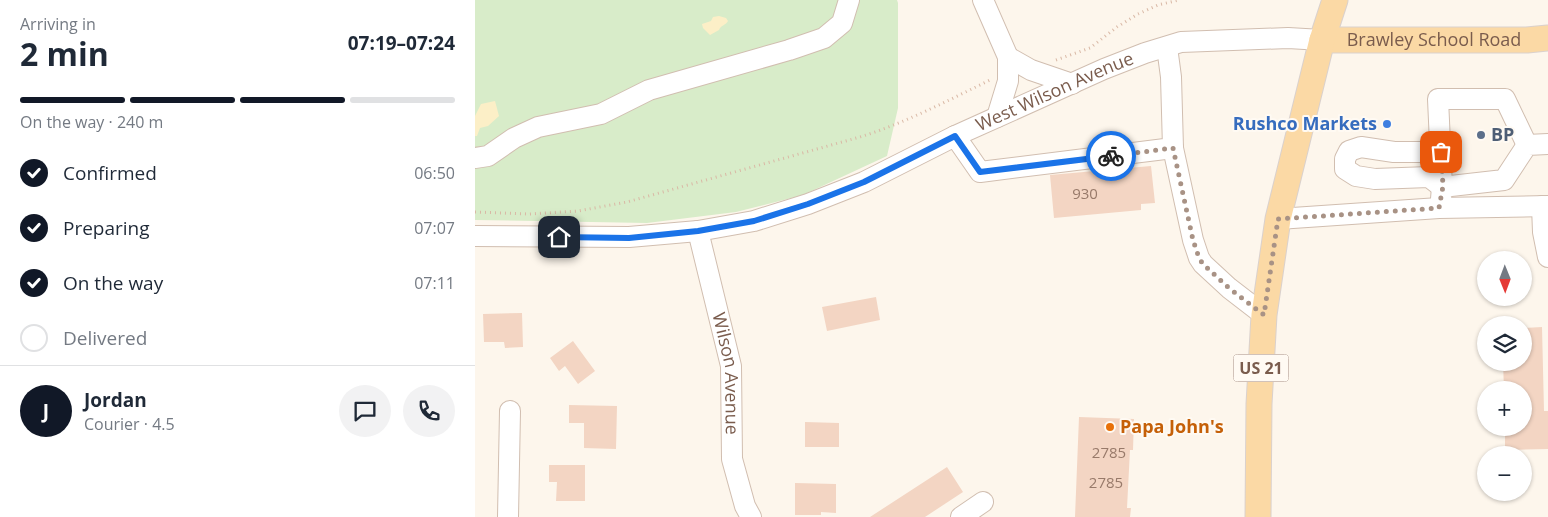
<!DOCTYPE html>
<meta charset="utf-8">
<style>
body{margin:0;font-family:"Open Sans",sans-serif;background:#f2f2f3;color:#1f2937;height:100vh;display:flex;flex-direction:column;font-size:19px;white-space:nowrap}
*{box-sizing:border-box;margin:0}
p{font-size:16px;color:#747a83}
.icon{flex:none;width:28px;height:28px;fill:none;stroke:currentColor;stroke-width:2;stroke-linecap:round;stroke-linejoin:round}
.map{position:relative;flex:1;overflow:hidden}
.panel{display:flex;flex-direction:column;background:#fff;width:475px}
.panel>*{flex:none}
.needle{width:32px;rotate:179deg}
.buttons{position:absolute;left:1002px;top:251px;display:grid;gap:10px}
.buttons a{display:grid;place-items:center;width:55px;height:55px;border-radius:50%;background:#fff;box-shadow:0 1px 4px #0004;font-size:25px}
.pin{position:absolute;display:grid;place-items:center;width:42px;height:42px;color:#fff;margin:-21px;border-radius:10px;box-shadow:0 2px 8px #0006}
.courier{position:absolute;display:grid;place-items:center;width:50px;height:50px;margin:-25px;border:4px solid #1a73e8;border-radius:50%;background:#fff;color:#222;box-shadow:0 1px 6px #0007}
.headline em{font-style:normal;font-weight:700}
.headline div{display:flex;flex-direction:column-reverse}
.headline{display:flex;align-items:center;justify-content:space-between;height:85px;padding:0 20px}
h1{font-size:32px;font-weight:700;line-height:38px}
.bar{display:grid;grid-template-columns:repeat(4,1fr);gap:8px 5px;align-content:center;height:60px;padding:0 20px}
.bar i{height:6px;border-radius:4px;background:#e0e1e3}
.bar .current{background:#111827}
.bar p{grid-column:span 4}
.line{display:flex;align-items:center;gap:12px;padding:0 20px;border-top:1px solid #e0e1e3}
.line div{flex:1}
.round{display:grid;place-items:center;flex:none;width:52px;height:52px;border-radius:26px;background:#f2f2f3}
ol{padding:0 20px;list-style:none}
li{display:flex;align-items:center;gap:15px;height:55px}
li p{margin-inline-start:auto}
li .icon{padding:5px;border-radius:50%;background:#111827;color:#fff;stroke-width:4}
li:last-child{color:#747a83}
li i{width:28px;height:28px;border:2px solid #e0e1e3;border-radius:50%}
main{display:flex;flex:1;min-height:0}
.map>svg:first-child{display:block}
.green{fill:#d8ecc9}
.sand{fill:#fcefc7}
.building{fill:#f3d5c3}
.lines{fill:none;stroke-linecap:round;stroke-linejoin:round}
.minor-casing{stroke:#d1beb0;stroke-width:22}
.major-casing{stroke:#dad1cd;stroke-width:27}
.path{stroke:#d9b8a5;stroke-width:3;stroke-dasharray:1 4;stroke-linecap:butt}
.minor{stroke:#fff;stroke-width:20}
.major{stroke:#fbd9a5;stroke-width:25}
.done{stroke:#a89285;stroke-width:5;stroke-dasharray:0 9}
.route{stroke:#1a73e8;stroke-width:6}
.shop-dot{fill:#3f7fe0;stroke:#fffaf3;stroke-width:2}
.service-dot{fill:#5c6f8a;stroke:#fffaf3;stroke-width:2}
.food-dot{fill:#e8710a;stroke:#fffaf3;stroke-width:2}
.labels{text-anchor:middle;stroke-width:4;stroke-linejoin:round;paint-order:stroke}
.number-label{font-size:15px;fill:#987a6a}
.shield{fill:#fffaf3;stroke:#a28b7f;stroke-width:1}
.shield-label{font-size:16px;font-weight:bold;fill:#7a5c4d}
.street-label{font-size:18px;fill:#7a5c4d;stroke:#fffaf3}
.shop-label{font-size:18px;font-weight:bold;fill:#366cbe;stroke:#fffaf3;text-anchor:end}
.service-label{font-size:18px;font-weight:bold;fill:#4e5e75;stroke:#fffaf3;text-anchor:start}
.food-label{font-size:18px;font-weight:bold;fill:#c56008;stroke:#fffaf3;text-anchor:start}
</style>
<main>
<section class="panel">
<div class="headline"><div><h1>2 min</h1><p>Arriving in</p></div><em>07:19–07:24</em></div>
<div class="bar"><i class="current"></i><i class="current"></i><i class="current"></i><i></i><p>On the way · 240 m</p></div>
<ol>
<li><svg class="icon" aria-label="check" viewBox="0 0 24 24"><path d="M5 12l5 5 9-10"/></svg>Confirmed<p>06:50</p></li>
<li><svg class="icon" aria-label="check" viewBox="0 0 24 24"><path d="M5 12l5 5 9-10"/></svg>Preparing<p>07:07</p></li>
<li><svg class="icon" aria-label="check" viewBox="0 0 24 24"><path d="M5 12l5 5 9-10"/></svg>On the way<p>07:11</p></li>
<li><i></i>Delivered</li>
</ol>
<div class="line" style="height:90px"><b class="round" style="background:#111827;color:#fff">J</b><div><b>Jordan</b><p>Courier · 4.5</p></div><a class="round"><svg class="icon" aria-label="chat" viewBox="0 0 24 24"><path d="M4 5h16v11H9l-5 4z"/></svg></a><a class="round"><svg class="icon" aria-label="phone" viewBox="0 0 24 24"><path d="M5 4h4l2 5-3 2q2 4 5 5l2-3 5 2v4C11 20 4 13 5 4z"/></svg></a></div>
</section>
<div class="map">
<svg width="1073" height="517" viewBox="0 0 1073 517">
<rect width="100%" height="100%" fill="#fdf6ec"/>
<!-- green -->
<path class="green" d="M0,0H422L423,3V108L412,156L328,195L261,212L172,223L0,220Z"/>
<!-- sand -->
<path class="sand" d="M244,16L251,18L253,21C251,25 246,25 244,30L235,35L228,28L227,24L236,21L238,17Z
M20,101L24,116L13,126L5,128L2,136H0V116L6,104Z"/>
<!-- building -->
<path class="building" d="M676,166L680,203L666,204V210L579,218L575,175Z
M401,297L405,320L352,331L347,307Z
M47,313L48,347L30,348L29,342H9L8,314Z
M1067,327L1069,411H1073V449L1030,450V428H1049V390H1029L1028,362H1049V328Z
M98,341L120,371L103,384L90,366L84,371L75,358Z
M94,405L142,406L141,449L109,448V423H94Z
M604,417L659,419L658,450H655L652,508H656L655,517H600Z
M330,422L364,423V447H330Z
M74,465H110V501H81L82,482H74Z
M472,467L488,492L450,517H395Z
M320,483L361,484V513L346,512V515H320Z"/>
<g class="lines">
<!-- minor casing -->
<g class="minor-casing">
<g id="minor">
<path d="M508,0L533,57V81L522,117"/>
<path d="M533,57L556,70L597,84"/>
<path d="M480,136L505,172L698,148L696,77L692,47"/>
<path d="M698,148L718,240L724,258L728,264L754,288L789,315"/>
<path d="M966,152H919L886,147L874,151L870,159V169L881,176L900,179L954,177L967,187"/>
<path d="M0,158L13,156L39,138L63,127L126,114L174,90L314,50L349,38L367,23L374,0"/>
<path d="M967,187L963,99H1030L1052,145"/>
<path d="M966,199L967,187L1029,180L1052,145L1073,144"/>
<path d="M1067,206L1068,232L1073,257"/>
<path d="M803,219L964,208L1073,206"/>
<path id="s1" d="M223,231L256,366L257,459L270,506L276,517"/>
<path id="s2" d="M0,236L154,237L223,231L279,221L333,204L389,182L480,136L629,69L670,53L706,42L813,38L847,40"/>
<path d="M33,517L35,411"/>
<path d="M486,517L508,502"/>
</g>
</g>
<!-- major casing -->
<g class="major-casing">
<g id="major">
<path id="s3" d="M847,40H1052L1073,38"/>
<path d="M783,517L784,404L789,315L803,219L847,40L860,0"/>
</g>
</g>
<!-- path -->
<path class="path" d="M581,60L615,48L642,27L663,14L683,5L704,0
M0,212L54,214L103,211L152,202L385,137C430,123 472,101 515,80"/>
<!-- minor -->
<use href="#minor" class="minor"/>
<!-- major -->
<use href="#major" class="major"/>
</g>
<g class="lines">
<!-- done -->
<path class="done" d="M636,156L698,148L718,240L724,258L728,264L754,288L789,315L803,219L964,208L968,186L966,152"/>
<!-- route -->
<path class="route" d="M84,237L154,238L223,231L279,221L333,204L389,182L480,136L505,172L636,156"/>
</g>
<!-- markers -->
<circle class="shop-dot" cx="912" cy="124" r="5"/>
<circle class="service-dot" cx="1006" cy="135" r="5"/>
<circle class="food-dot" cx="635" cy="427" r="5"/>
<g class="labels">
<!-- number labels -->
<g class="number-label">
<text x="610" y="199">930</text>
<text x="634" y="458">2785</text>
<text x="631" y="488">2785</text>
</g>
<!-- shield labels -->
<rect class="shield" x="758.5" y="354.5" width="55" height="27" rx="4"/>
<g class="shield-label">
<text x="786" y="374">US 21</text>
</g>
<!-- street labels -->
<g class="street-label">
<text dy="6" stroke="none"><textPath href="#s3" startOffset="112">Brawley School Road</textPath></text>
<text dy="6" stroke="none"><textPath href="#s2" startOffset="608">West Wilson Avenue</textPath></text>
<text dy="6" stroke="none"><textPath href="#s1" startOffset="146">Wilson Avenue</textPath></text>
</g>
<!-- shop labels -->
<g class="shop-label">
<text x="902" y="130">Rushco Markets</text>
</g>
<!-- service labels -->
<g class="service-label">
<text x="1016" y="141">BP</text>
</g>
<!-- food labels -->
<g class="food-label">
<text x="645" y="433">Papa John's</text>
</g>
</g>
</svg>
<div class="buttons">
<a><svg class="needle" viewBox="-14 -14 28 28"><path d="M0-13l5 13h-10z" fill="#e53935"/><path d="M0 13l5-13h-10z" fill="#747a83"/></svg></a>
<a><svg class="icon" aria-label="layers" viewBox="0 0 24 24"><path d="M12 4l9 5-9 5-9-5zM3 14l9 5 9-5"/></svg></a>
<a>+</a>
<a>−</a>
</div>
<div class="pin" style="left:966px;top:152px;background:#ea580c"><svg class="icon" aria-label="bag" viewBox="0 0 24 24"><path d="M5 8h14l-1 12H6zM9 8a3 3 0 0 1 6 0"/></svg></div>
<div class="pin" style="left:84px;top:237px;background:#1f2937"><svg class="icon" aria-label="home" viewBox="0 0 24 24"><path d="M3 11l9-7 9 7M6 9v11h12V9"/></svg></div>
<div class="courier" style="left:636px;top:156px"><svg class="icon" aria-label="bike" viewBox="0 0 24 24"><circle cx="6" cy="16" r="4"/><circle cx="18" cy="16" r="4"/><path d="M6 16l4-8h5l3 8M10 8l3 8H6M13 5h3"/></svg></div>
</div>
</main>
